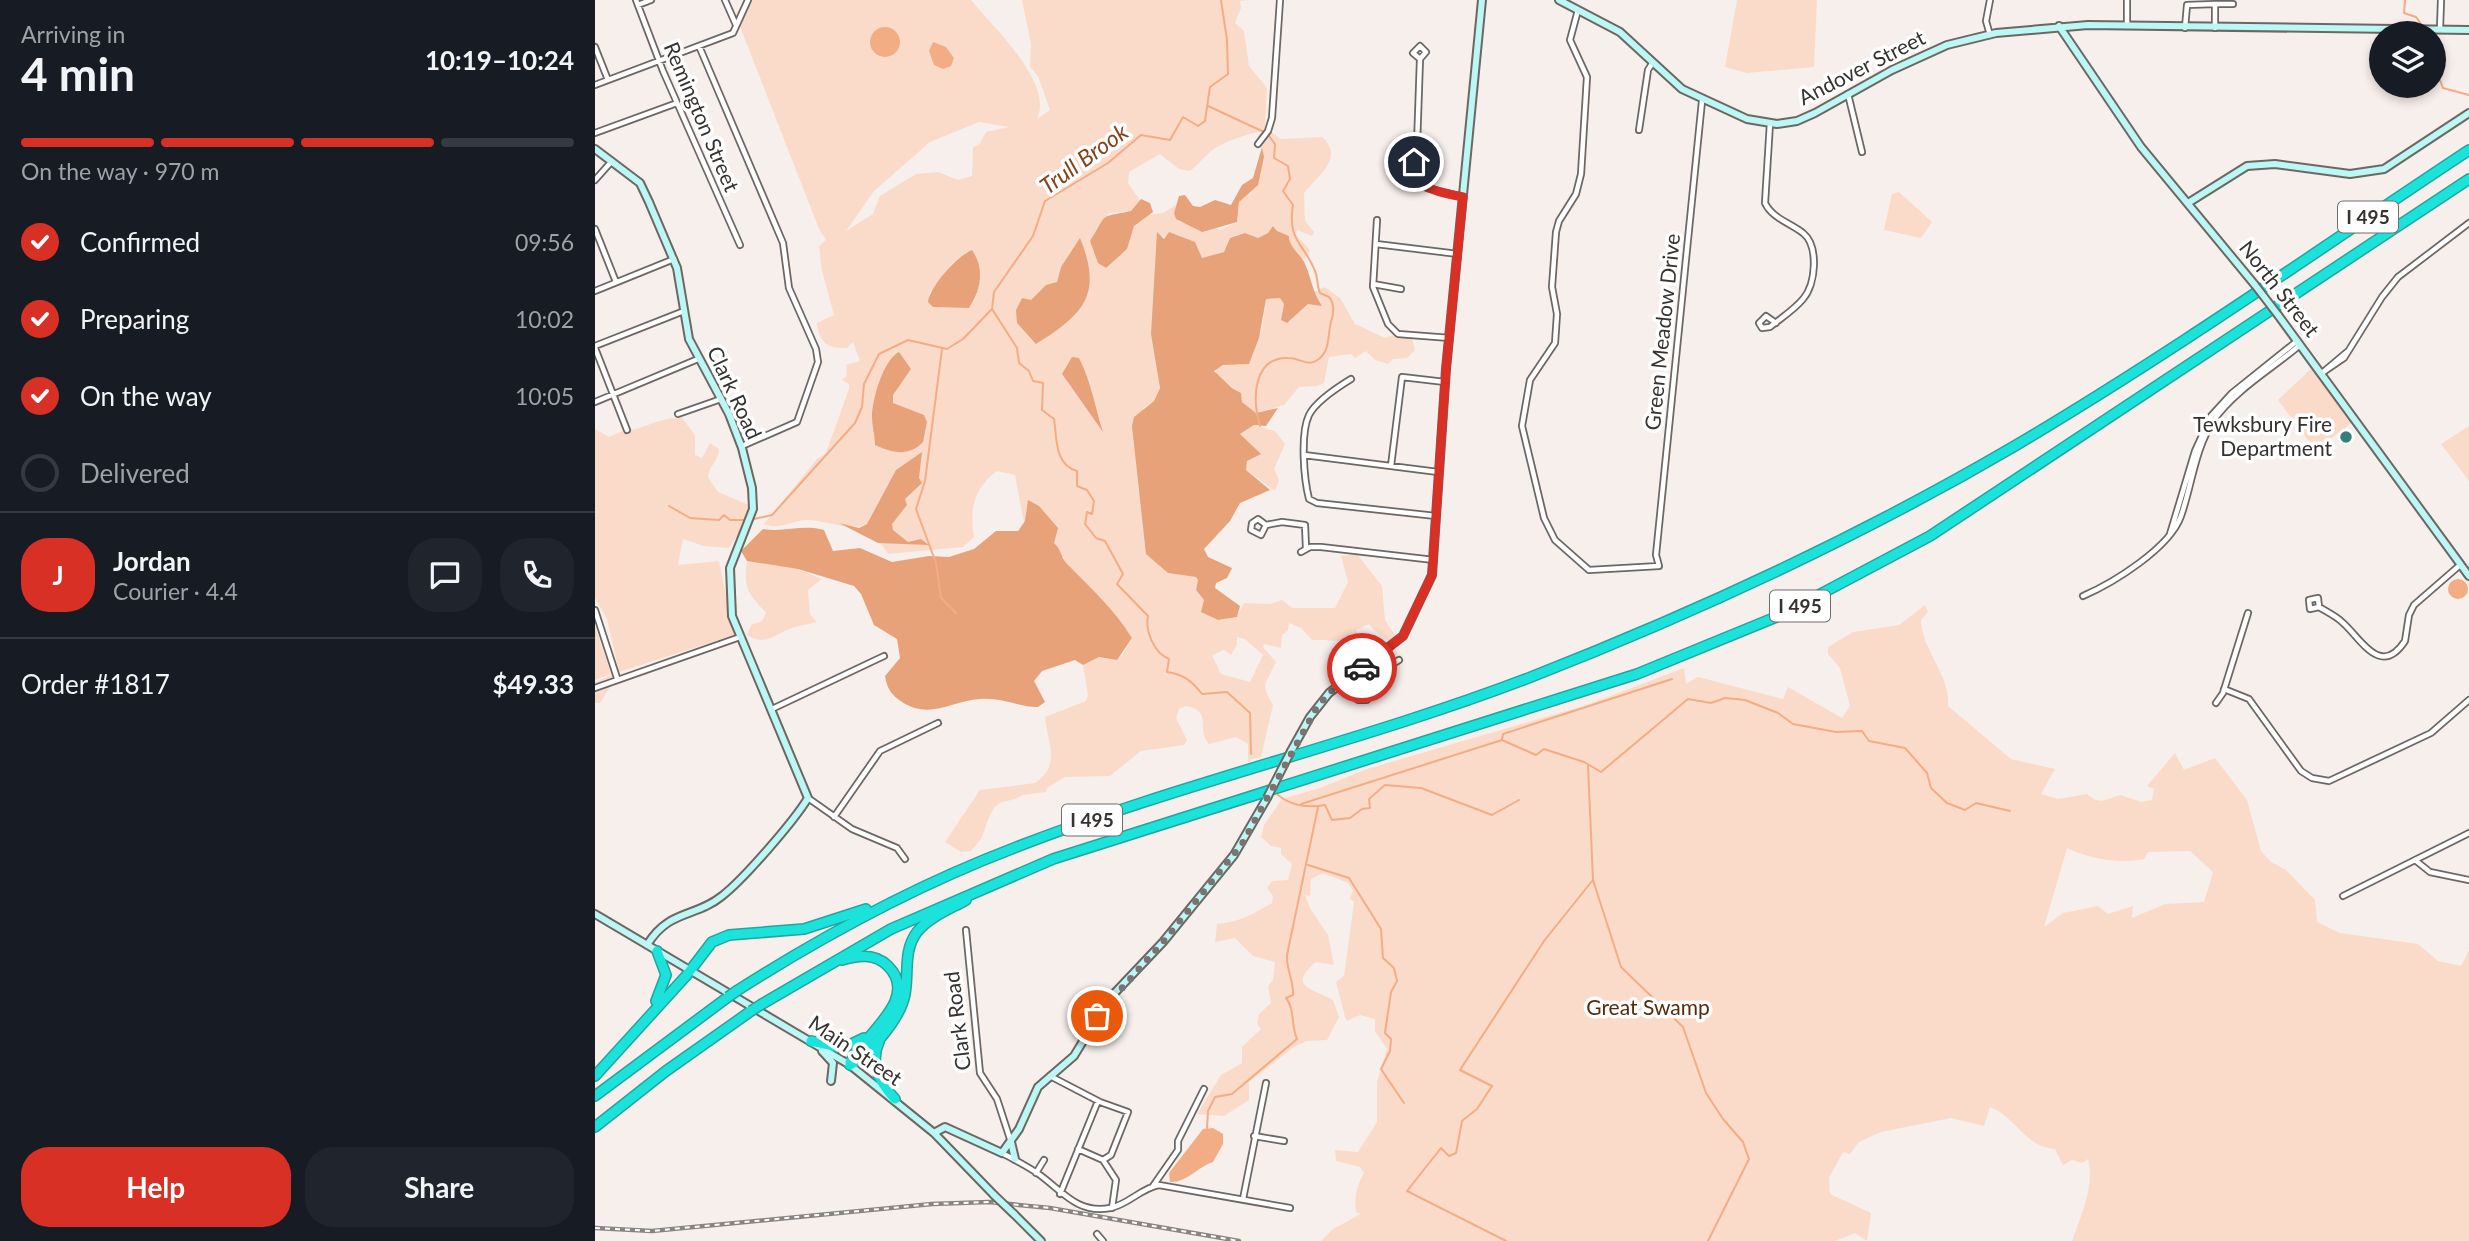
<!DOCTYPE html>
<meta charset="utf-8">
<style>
body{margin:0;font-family:Lato,sans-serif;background:#20242c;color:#f1f3f6;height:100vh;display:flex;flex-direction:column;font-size:26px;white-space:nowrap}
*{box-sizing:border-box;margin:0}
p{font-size:23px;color:#9ea1a6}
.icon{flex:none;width:38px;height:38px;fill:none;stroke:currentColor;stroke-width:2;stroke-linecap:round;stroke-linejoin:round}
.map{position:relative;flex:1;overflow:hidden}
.side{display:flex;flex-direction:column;background:#171b24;width:595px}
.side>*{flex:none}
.buttons{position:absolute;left:1774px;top:21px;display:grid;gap:14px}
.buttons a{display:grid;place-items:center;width:77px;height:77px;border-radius:50%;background:#171b24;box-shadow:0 4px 10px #0003;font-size:35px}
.pin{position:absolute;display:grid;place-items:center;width:60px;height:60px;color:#fff;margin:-30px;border:4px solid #fff;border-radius:50%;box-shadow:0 2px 7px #0007}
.courier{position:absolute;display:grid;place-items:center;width:70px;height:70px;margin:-35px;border:5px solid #d93025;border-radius:50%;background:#fff;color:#222;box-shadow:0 2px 9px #0007}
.summary em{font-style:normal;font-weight:700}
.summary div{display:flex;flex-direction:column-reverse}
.summary{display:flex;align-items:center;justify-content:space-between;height:119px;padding:0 21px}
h1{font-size:46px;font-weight:700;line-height:52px}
.bar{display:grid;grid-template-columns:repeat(4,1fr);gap:10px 7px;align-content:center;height:84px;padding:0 21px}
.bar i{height:9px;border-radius:5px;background:#363941}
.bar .current{background:#d93025}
.bar p{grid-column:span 4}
.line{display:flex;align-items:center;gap:18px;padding:0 21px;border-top:2px solid #363941}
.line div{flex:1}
.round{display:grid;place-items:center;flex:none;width:74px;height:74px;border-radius:28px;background:#20242c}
ol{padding:0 21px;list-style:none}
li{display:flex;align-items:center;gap:21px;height:77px}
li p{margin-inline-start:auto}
li .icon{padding:7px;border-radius:50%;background:#d93025;color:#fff;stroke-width:4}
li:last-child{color:#9ea1a6}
li i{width:38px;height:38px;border:4px solid #363941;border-radius:50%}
.cta{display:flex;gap:14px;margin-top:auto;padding:14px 21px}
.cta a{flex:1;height:80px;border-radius:28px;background:#d93025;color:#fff;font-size:28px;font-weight:700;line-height:80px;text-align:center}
.cta a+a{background:#20242c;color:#f1f3f6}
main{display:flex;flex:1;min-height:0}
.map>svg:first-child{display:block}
.green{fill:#fadbca;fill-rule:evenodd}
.forest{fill:#e7a27a}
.water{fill:#f3ad84}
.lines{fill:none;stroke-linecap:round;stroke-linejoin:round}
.stream{stroke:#f3ad84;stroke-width:2}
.street-casing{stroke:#6d6763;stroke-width:8}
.secondary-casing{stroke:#6d6763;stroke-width:10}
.highway-casing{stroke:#24a59f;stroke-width:12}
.street{stroke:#fff;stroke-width:4.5}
.secondary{stroke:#bbf7f4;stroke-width:6}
.highway{stroke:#1be3db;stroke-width:9}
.rail-casing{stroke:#898481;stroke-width:4.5}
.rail{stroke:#fefefe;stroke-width:2;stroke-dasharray:5;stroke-linecap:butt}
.secondary-bridge-casing{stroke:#6d6763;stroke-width:10;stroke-linecap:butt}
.highway-bridge-casing{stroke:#24a59f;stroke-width:12;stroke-linecap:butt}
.secondary-bridge{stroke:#bbf7f4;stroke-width:6}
.highway-bridge{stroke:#1be3db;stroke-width:9}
.done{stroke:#797471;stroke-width:7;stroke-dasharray:0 12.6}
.route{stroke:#d93025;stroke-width:9}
.poi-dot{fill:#377f7c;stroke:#fefefe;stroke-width:2.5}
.labels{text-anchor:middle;stroke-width:7;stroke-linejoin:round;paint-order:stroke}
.shield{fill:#fefefe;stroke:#716f6e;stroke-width:2}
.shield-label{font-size:19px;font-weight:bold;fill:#353230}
.street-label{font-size:21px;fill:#353230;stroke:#fefefe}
.poi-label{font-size:21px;fill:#353230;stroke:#fefefe;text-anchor:end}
.park-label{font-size:21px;fill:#562a0b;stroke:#fefefe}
.water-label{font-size:23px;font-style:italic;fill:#824318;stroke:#fefefe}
</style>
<main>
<section class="side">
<div class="summary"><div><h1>4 min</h1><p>Arriving in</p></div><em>10:19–10:24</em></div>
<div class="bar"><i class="current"></i><i class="current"></i><i class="current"></i><i></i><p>On the way · 970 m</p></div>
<ol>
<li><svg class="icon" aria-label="check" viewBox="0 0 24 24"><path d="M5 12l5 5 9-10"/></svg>Confirmed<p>09:56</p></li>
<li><svg class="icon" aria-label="check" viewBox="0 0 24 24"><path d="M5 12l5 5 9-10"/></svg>Preparing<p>10:02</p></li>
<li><svg class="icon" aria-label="check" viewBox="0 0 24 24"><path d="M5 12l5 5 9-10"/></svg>On the way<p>10:05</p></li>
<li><i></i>Delivered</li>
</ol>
<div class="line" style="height:126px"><b class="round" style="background:#d93025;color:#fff">J</b><div><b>Jordan</b><p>Courier · 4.4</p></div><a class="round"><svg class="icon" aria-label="chat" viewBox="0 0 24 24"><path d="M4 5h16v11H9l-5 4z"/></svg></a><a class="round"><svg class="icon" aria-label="phone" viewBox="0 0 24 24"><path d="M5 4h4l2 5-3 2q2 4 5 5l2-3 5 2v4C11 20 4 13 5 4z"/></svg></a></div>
<div class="line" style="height:91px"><div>Order #1817</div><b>$49.33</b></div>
<div class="cta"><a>Help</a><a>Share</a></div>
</section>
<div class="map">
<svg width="1874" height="1241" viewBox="0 0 1874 1241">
<rect width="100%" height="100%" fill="#f7efeb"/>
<!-- green -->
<path class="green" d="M155,0H376C398,27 459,83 442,119L455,110L443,76L435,67L436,44L427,0H653L645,1L646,8L640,23L649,31L654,66L672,88L670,127L667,131C656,133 634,140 624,146C613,151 605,164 595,171L584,169L565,154L534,172L533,183L546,202L536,211L514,213L495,241L531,249L539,226L550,215L568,213L581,205L579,213L584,222L597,225L604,231L620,227L625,230L642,222L644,202C657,183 672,170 667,145L676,132L686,139L727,137C751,158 721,177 709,193L710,221L719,232L717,236L702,230L701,235L715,250L709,260L696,246L694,236L682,231L679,226L673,234L663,238L650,233L635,238L629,252L607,258L602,247L572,236L565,237L556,334L565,387L559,401L548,408L556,557L573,573L601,577L603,580L601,590L609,600L606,612L623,620L642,617L649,603L675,604L687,600L697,608H740L753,582L746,556L762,554L787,586L790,620L801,637L798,643L781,632L774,624L761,630L772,655V658C762,657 761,649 753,645C742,639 729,640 717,640L706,628L694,623L693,630L687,635L686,648L669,644L668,647L681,662C670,685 665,683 678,705L666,757L653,760V744L641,737L614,744C601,730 618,710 591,706L584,709L581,718L592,740L589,745L546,751L515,776L470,777L452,788L451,792L427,795C419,802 408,799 401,806C393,814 391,828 387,837C384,842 379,847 376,851L366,852L350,842L385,790L440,783C467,765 452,742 450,717L491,701L493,695L488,665L504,657L512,659L527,656L537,638C518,609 495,585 469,562V557L434,550L420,475L402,471C379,488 374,509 379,537L368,547L293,554L272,524C256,532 230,520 212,520C197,520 185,531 169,524L222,459L231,453L254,389V384L247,380L252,375L251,365L265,361L258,342L252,348C233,349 224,343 222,323L239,315L227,271L224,246L231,240L224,229L144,24ZM384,122L414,127L391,132L384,145L378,147L377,176L363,180L343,172L321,174L285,196L278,214L251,231L279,191L335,142ZM482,244V313L442,344L421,310L427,298L436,301L462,283L466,267ZM372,252L386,274L381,297L374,308L338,307L334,294L356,264ZM487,364L508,430L471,381ZM642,637L650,639L668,655L655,682L626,674L617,655L629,650L636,655L642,645Z
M1142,0H1222L1219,67L1152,73L1130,67Z
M1304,192L1337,222L1326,238L1289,230L1297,194Z
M730,287L745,298L760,324L790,338L798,335L817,339L820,350L812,358L798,359L793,364L780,360L771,351L760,358L756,354L734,357L729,383L722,386L704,387L689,405L661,413L647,402L646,393L621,375V368L637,363L645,365L657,357L668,323L671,299L685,298L689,304L686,320L692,323L713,304L726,305L719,292Z
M1717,368L1758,422L1720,450L1683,400Z
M87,418L100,435V455L107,458L115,443L124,449C124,460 114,466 113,477L123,492L154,505L147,529L134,548L109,546L88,539L83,565L124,561L139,635L24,672L5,703H0V682L24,672L12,619L0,598V429L14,437L36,427V430C55,426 67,417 87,418Z
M659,425L680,431L690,444L679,469L684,480L680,491L651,470L653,443L645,434Z
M1874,426V481L1846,444Z
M152,561L203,569L227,579L213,590L215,614L222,622C213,625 203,625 194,629C177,636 171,646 152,635L156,625L167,621L171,613C154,593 148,591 152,561Z
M1330,605L1333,612L1326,620C1327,651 1356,676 1353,706L1416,759L1460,769L1446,794L1463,799L1492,794C1506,806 1510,799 1525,795L1547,802L1557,800L1559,789L1552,786L1580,753L1589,770L1620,758L1652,800L1666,851L1676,862L1691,870L1720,900L1722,922L1745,933L1823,944L1843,961L1866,966L1874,950V1241H1477C1486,1215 1500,1187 1493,1159L1487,1163L1477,1160L1468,1165L1460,1149C1430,1147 1421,1117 1395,1107L1389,1126L1356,1118L1286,1132L1264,1142L1255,1154L1248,1152L1234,1178L1235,1194L1276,1213L1272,1241L1260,1233L1240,1241H726L738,1229L766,1214L761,1212C759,1197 762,1185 769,1173L765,1167L741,1161L740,1150L763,1152L782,1122V1082L792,1049L780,1031V1019L765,1015L752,1021L750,1017L741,982L749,976L759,902L755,899L758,890L753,883L728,873L716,879L715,896L710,895L715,908L733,935L739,965L721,962C689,988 724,990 738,1000L744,1017L732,1040L712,1041L700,1046L654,1082V1100L629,1116L602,1114L626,1075L647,1063V1047L666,1029L662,1024L664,1014L676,1003L673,986L678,980L680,962L658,956L640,938L620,942L622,924C648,921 655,915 677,903L678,896L672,888L677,881L693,880L697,864L686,854V848L676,846L666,837L669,825L687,799L725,788L772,769L992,705L1089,668L1091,684L1103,677L1188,699L1193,687L1247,718L1255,706L1245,668L1233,654V647L1258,632L1304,625ZM1472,848C1496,859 1523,864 1549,859L1553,852L1595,851L1618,872L1609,902L1570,904L1537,918L1538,906L1513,914L1503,906L1468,913L1449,927Z
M0,626L16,674L0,680Z"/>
<!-- forest -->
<path class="forest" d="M667,147L669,157L663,185L644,202L642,222L607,232L581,219L579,213L584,196L590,195L598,206L605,207L620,200L636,205L647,185L658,178Z
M546,199L555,203L558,212L539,226L532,249L511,268L503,263L495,241C514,212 502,218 536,211Z
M678,226L682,231L694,236C694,248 706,254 710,264C717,280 717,291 727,306L713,304L692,323L686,320L689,304L685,298L671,299L664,338L654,364L628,365L619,371L637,388L646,393L647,402L661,413L683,408L671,426L659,425L645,434L666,454L652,461L651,470L675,490L645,503L635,521L609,549L613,557L637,568L632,578L621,583L620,588L645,606L642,617L623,620L606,612L609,600L601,590L603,580L601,577L573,573L551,554L537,426L539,417L559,401L565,388L556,334L562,232L569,239L574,232L600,242L607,258L629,252L635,238L650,233L663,238L673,233Z
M485,238C508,295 489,314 441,344L422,323L421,310L427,298L436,300L451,285L462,282L466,267Z
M377,250C390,269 386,290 374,308L338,307L333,302C335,286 362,256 377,250Z
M304,352L316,369L298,395V403L329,415L332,422L328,442C314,457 297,453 280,445C280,436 277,426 277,417C277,400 288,360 304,352Z
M477,357L484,358C496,381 500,407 508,432L467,374Z
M327,452L324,478L327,483L310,499L312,505L297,524L298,530L313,542L326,539L334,545L283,543L244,523L264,528L272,524L301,470Z
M433,500L444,506L463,528L459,543C467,550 466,559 473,565C497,589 519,609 537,638L522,660L504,657L488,665L480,660L447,671L439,681L450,702L443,707C429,708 406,697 385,699C356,701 335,720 307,702C296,695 292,688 290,676L305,658L302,639L279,625L266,594L259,586L203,569L152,561L146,551L168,529C189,533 207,524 229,530L238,551L265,548L297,562L334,556L354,557L379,549L401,531H423L430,521Z"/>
<!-- water -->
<path class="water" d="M275 42a15 15 0 1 1 30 0a15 15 0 1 1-30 0Z
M338,42L351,47L359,58L356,66L348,69L339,65L334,51Z
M1853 589a10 10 0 1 1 20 0a10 10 0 1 1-20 0Z
M618,1128L628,1134V1144L618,1162C602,1167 592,1183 575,1182L574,1173L608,1129Z"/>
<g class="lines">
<!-- stream -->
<path class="stream" d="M626,0L632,40L633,74L615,87L610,121L603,126L588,117L575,140L546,135L513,163L450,201L438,236L399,292L397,309L422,348L424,363L434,371L438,381L448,383L447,410L459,419C462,437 459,465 482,471V486L492,490L499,501L497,514L492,512L490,524L501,538L510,541L528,574L522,584L553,616C550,631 559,653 574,659L572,672C588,674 597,681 607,694L632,692L655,713L656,754
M1810,0L1809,13L1821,17L1826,24
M1839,65L1848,88L1874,95
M613,106L669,132
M347,349L330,481L321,509L341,563L346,598L361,613
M665,426C657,402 657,356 694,358C703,358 713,366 721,361C736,352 732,337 736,322C739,313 740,304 734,297L725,293C722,287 723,278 720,271C709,243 692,241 698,205L688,191L695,179L693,166L679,158L680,144L674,136
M74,506L95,518L124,520L129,515L135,520H149
M159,519L177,515L260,423L267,407L269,384L284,354L313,340L352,349L368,339L396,310
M907,740L908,734L1077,679
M993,766L998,880L1026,967L1088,1027L1111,1093L1128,1119L1148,1142L1154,1159L1113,1241
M683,795C696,806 714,808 730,805L737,820L755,818L767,809L775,808L774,799L790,785L826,788L897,815L924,800
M706,804L907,740L941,755L949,749L989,762L1006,772L1093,699L1116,703L1130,698L1150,700L1183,713L1198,724L1241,732L1267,731L1274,741L1310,748L1332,773L1336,788L1352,803L1370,810L1381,803L1415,811
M713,865L754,878L786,929L788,958L799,968L802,981L796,992L790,1033L796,1039L795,1051L786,1069L809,1103
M612,1129L613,1111L620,1097L637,1094L702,1039C696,1026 700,1009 691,998L698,995C699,981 691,969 692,955L723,807
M911,1241L812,1191L846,1148L854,1156L861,1153L867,1121L882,1109L897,1086L865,1070L949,941L997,881"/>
<!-- street casing -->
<g class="street-casing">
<path id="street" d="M41,0L68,71L145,245
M130,0L141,25
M1532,0V26
M1620,4H1638
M43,5L56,0
M983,10L975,40L992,77L986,174L981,194L964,221L961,232L957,287L962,314L960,343L935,380L927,426L949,518L960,540L994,570L1064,566L1061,555L1107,101
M1590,28L1592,5L1620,4V28
M1845,29L1846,0
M1395,35L1391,21L1395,0
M104,46L188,243L194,288L221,349L223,362L202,422L147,446
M0,47L13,80
M825,59L818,53L825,46L831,52L825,59L821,174L832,188L868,197
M0,85L138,33L153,0
M1253,94L1267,152
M1175,123L1170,203C1177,218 1195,223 1208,233C1224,246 1221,284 1208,299C1199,310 1186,318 1175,327L1167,328L1164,323L1171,316L1181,323
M1044,130L1053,70L1058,62
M0,133L82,103
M663,144L673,131L677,118L685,0
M0,180L17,161
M782,220L778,287L793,324L803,334L855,338
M0,229L21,282
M781,244L863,254
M778,284L806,289
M0,291L79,259
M0,346L89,311
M0,348L32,430
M1727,373L1749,358L1787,297L1803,277L1874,223
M1727,373L1752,352
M756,379C743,387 721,401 714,415C705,434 709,479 714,499L722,503L841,516
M0,402L103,359
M83,414L126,399
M709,455L843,472
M796,466L807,377L850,382
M671,525L666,535L656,530L657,523L663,519L671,525L687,522L710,525L711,548
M1575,534L1600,451L1616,416L1637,393L1702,341
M706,552L715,547H726L839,560
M1488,596C1518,583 1575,548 1586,516C1597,485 1600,448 1619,420C1640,390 1677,369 1705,345
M1724,607L1715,609L1714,600L1723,598L1724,607C1732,612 1741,616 1747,622C1765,637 1785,679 1810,641L1814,615L1819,605L1865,565
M0,610L22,678
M750,681L763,700H772L796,665L804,660
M0,688L145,637
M1629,689L1654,699L1706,771L1717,778L1734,781L1836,733L1874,700
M1621,703L1628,693L1653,613
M177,709L289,656
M213,798L257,829L302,848L310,859
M239,817L285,751L343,723
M1820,860L1835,872L1874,880
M1748,896L1874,833
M371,930L385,1073L402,1099L416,1142
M455,1076L505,1102L533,1112L516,1155L508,1160
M659,1136L689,1141
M483,1149L508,1160
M407,1153C420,1160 432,1166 445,1175C468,1192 483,1214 515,1208C533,1205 546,1188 564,1185L695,1208
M508,1160L521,1180L517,1208
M441,1173L449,1160
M558,1186L583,1150V1141L609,1089
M465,1194L503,1101
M648,1199L671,1083
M502,1234L508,1241"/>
</g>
<!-- secondary casing -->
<g class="secondary-casing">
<path id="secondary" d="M964,0L1025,32L1087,89L1152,119L1182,124L1202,121L1220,113L1297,70L1352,45L1401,33L1493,25L1874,30
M1464,26L1546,147L1660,285
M0,149L45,183L54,202L82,268L94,339L134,414L147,448L157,488L158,509L135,568L137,616L213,798C199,821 149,879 127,896C100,918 74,909 52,945
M1593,203L1652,166L1680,164L1755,174L1789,169L1874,113
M1683,315L1874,576
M696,751L715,717L734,693L808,636L837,575L851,369L887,0
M0,914L255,1065L339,1133L399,1195
M227,1051L238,1063L236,1081
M339,1133L350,1127L407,1153L424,1129L443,1087L479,1056L513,1000L568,942L639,855L672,798
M416,1142L420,1159
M419,1214L446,1241"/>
</g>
<!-- highway casing -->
<g class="highway-casing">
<path id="highway" d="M247,960C263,955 280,953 293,966C326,999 268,1035 255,1063
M143,990C231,934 322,885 419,848C588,782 767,742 936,677C1102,612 1264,537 1418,447C1574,355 1723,250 1874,150
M61,1001L71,975L62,951
M167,1004L296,929L458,859L1042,674L1186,615L1335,536L1874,179
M216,1041L248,1048L269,1038
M284,1042C274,1063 285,1083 300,1099
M255,1065C275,1054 306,1018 310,994C314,972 308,951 322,932C334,917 355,909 371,900
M0,1076L91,976L117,942L134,935L209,929L271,909
M0,1096L133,997
M0,1127L71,1071L156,1011"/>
</g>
<!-- street -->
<use href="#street" class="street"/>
<!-- secondary -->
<use href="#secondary" class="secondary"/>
<!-- highway -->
<use href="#highway" class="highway"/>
<!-- rail casing -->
<g class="rail-casing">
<path id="rail" d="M0,1228L57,1231L337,1204L394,1202L455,1208L644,1241"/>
</g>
<!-- rail -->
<use href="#rail" class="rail"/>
<!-- secondary-bridge casing -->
<g class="secondary-bridge-casing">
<path id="secondary-bridge" d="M1660,285L1683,315
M672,798L696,751
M399,1195L419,1214"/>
</g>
<!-- highway-bridge casing -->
<g class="highway-bridge-casing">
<path id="highway-bridge" d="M133,997L143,990
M156,1011L167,1004"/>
</g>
<!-- secondary-bridge -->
<use href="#secondary-bridge" class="secondary-bridge"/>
<!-- highway-bridge -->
<use href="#highway-bridge" class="highway-bridge"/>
</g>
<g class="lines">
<!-- done -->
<path class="done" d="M502,1016L568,942L647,844L722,707L740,687L767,668"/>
<!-- route -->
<path class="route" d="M767,668L808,636L837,575L851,369L868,197C844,192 821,191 819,162"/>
</g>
<!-- markers -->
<circle class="poi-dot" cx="1751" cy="437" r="7"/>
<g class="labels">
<!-- shield labels -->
<g class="shield">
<rect x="1743" y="201.5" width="60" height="31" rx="5"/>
<rect x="1175" y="590.5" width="60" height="31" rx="5"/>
<rect x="467" y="804.5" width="60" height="31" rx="5"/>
</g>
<g class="shield-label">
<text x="1773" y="224">I 495</text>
<text x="1205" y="613">I 495</text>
<text x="497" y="827">I 495</text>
</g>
<!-- street labels -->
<g class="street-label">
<text transform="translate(1267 68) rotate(-27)" y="7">Andover Street</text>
<text transform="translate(106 117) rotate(67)" y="7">Remington Street</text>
<text transform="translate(1684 289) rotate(52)" y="7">North Street</text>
<text transform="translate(1068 332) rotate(-84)" y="7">Green Meadow Drive</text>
<text transform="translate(139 393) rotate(65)" y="7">Clark Road</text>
<text transform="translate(363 1021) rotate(-97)" y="7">Clark Road</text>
<text transform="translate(260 1051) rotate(34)" y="7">Main Street</text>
</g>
<!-- poi labels -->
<g class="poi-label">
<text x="1737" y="432">Tewksbury Fire<tspan x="1737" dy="24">Department</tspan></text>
</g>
<!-- park labels -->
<g class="park-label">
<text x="1053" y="1015">Great Swamp</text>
</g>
<!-- water labels -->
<g class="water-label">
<text transform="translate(489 159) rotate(-36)" y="8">Trull Brook</text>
</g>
</g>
</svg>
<div class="buttons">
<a><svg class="icon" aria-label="layers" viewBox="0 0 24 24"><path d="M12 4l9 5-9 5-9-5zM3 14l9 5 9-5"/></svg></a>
</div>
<div class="pin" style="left:502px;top:1016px;background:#ea580c"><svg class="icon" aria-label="bag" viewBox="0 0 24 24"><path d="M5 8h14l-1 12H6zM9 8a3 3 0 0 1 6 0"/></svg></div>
<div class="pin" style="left:819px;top:162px;background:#1f2937"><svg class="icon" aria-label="home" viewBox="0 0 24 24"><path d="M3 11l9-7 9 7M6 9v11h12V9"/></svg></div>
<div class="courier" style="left:767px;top:668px"><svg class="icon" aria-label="car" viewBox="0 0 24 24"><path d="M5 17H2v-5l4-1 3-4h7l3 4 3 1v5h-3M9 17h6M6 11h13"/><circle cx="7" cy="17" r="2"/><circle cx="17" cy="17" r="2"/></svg></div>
</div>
</main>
